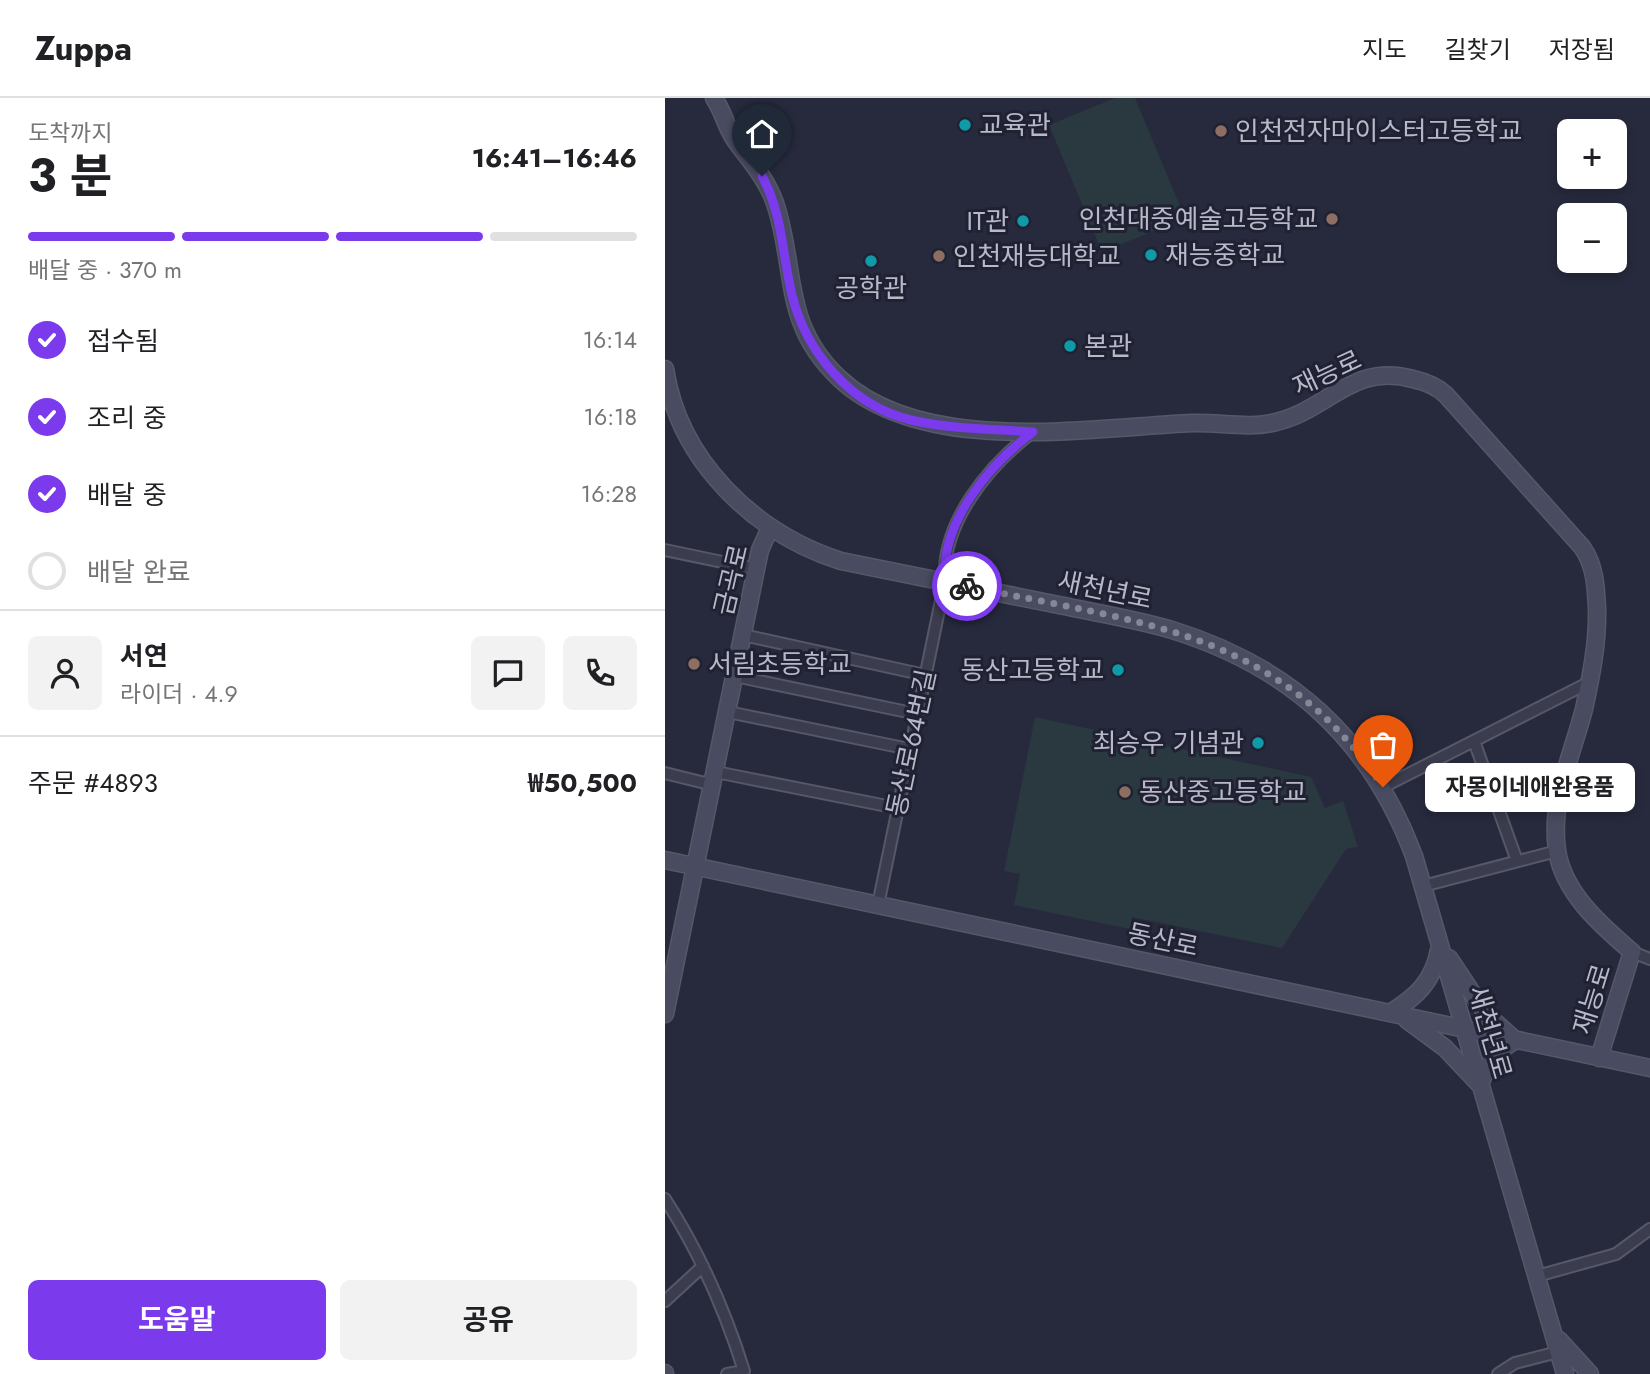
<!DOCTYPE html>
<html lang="ko">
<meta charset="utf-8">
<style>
body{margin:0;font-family:Jost,"Noto Sans KR",sans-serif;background:#f2f2f2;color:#202124;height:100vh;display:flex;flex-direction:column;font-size:26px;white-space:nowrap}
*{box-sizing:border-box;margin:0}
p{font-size:23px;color:#757577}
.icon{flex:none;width:38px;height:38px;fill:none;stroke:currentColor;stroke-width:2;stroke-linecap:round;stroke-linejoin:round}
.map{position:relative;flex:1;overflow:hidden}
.drawer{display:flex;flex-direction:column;background:#fff;width:665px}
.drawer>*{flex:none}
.buttons{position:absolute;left:892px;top:21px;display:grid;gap:14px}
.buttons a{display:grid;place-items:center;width:70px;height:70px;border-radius:10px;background:#fff;box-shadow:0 4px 10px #0003;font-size:35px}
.pin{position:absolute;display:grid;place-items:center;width:60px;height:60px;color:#fff;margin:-72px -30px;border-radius:50% 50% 50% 0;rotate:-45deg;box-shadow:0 0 7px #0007}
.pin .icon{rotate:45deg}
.courier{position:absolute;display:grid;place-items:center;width:70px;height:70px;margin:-35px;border:5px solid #7c3aed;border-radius:50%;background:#fff;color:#222;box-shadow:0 2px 9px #0007}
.bubble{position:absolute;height:49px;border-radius:10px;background:#fff;box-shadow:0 4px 10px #0003;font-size:23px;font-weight:700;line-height:49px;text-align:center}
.summary em{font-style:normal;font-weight:700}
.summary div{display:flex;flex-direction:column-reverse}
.summary{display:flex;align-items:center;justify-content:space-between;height:119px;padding:0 28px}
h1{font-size:46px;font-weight:700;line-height:52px}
.bar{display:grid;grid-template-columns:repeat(4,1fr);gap:10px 7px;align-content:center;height:84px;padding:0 28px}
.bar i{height:9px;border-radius:5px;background:#e0e0e0}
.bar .active{background:#7c3aed}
.bar p{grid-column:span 4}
.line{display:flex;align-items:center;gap:18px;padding:0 28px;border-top:2px solid #e0e0e0}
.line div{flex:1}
.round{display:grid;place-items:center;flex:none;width:74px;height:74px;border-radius:10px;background:#f2f2f2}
ol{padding:0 28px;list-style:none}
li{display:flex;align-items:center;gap:21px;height:77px}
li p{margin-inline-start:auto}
li .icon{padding:7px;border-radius:50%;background:#7c3aed;color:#fff;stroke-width:4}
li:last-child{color:#757577}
li i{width:38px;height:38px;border:4px solid #e0e0e0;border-radius:50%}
.cta{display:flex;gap:14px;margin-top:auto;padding:14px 28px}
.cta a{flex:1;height:80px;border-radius:10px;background:#7c3aed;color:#fff;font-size:28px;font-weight:700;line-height:80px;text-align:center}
.cta a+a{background:#f2f2f2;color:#202124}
header{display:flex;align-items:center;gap:42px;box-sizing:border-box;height:98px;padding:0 35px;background:#fff;border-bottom:2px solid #e0e0e0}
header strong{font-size:33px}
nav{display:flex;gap:38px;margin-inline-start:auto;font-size:24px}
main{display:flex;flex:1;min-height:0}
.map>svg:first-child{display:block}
.pitch{fill:#2a3840}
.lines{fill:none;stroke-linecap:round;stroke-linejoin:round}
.street-casing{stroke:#565868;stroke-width:14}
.secondary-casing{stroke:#565868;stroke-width:19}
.street{stroke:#3b3d4e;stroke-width:10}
.secondary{stroke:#494b60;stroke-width:16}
.done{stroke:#858797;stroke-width:7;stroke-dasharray:0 12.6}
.route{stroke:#7c3aed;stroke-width:9}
.culture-dot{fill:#0f9aa8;stroke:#202233;stroke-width:2.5}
.education-dot{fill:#8d6e63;stroke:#202233;stroke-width:2.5}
.labels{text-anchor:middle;stroke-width:6;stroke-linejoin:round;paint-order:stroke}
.poi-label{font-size:26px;fill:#b7b9c8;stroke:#202233;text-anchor:start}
.street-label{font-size:26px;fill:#b7b9c8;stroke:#202233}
</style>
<header>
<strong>Zuppa</strong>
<nav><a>지도</a><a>길찾기</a><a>저장됨</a></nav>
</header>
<main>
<section class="drawer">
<div class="summary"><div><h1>3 분</h1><p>도착까지</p></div><em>16:41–16:46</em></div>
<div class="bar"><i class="active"></i><i class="active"></i><i class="active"></i><i></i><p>배달 중 · 370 m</p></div>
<ol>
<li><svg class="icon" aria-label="check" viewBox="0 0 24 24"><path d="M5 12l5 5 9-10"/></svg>접수됨<p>16:14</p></li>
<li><svg class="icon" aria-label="check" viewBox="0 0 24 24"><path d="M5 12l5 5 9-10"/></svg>조리 중<p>16:18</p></li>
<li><svg class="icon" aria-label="check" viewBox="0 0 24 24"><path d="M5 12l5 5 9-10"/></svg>배달 중<p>16:28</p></li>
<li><i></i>배달 완료</li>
</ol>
<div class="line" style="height:126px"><a class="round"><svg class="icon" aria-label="person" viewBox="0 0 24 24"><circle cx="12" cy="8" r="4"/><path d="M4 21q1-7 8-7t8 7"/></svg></a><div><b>서연</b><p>라이더 · 4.9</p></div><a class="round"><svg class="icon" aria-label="chat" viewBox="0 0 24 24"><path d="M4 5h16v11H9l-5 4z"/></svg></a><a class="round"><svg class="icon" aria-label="phone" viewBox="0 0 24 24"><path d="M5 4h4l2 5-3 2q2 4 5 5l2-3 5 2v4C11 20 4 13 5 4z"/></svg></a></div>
<div class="line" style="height:91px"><div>주문 #4893</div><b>₩50,500</b></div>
<div class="cta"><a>도움말</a><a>공유</a></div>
</section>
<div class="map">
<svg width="985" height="1276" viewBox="0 0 985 1276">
<rect width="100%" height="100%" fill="#272a3d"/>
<!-- pitch -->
<path class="pitch" d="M450,0H470L520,120L437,154L384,27Z
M370,619L646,679L660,710L678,703L693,749L681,751L617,850L467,819L465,831L349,807L355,776L339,773Z"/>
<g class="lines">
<!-- street casing -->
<g class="street-casing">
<path id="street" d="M0,452L91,471
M78,537L260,577
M70,578L252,616
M63,614L244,651
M809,643L852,763
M0,675L40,685L56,675L232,710
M718,689L923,585
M758,788L892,753
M213,807L280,483C276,425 324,367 368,334
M967,854L985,861
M0,1101C35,1155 60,1212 79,1273L62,1276
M872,1178L951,1156L985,1131
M0,1203L38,1168
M833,1276L850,1265L893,1254"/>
</g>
<!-- secondary casing -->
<g class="secondary-casing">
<path id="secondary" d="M49,0C58,13 61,29 70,42C85,63 101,80 110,105C132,171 116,225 174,280C256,358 422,330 527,325C554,324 585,331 611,324C663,312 688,264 748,281C761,284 772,288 781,297L917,449C930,467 931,489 932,510C933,544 926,579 919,611C907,658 885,702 892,752C898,795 937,828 967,854L934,960
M0,271C14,363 89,435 176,463C248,477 321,492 394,507C431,515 470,521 507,532C626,569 705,641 749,758L900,1276
M0,762L985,970
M784,860L821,916L848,940
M725,915C751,899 768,884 774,852
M0,916L95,452L105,430
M742,922L780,950L815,987C823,964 830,954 851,942
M894,1242L925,1276
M0,1275V1276"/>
</g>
<!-- street -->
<use href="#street" class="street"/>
<!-- secondary -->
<use href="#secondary" class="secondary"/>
</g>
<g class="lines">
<!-- done -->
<path class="done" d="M302,488C472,525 612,530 718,689"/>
<!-- route -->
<path class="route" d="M97,78C118,117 117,156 127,197C141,254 186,308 246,322C285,331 328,331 368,334C324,367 275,425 280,483L302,488"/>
</g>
<!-- markers -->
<g class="culture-dot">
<circle cx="300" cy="27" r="7"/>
<circle cx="358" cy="123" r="7"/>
<circle cx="486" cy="157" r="7"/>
<circle cx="206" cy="163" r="7"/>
<circle cx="405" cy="248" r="7"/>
<circle cx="453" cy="572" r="7"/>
<circle cx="593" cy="645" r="7"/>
</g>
<g class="education-dot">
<circle cx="556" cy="33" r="7"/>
<circle cx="667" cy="121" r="7"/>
<circle cx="274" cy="158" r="7"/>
<circle cx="29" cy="566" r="7"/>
<circle cx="460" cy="694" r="7"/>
</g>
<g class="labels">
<!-- poi labels -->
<g class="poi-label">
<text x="314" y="36">교육관</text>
<text x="570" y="42">인천전자마이스터고등학교</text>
<text x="653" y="130" text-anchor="end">인천대중예술고등학교</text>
<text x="344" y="132" text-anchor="end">IT관</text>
<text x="500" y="166">재능중학교</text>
<text x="288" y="167">인천재능대학교</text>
<text x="206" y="199" text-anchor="middle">공학관</text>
<text x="419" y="257">본관</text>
<text x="43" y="575">서림초등학교</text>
<text x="439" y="581" text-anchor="end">동산고등학교</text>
<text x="579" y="654" text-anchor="end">최승우 기념관</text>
<text x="474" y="703">동산중고등학교</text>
</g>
<!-- street labels -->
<g class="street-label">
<text transform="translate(662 275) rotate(-25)" y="9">재능로</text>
<text transform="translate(66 482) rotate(-77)" y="9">금곡로</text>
<text transform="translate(440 492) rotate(12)" y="9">새천년로</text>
<text transform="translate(246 645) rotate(-78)" y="9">동산로64번길</text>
<text transform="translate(498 842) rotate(12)" y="9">동산로</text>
<text transform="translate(927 901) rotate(-73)" y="9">재능로</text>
<text transform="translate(825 934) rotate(74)" y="9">새천년로</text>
</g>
</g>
</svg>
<div class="buttons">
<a>+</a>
<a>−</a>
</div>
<div class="pin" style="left:718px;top:689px;background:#ea580c"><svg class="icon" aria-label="bag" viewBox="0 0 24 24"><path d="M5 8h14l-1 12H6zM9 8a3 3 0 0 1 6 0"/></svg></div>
<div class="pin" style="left:97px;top:78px;background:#1f2937"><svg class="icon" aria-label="home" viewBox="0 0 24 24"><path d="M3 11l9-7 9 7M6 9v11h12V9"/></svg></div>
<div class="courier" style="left:302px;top:488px"><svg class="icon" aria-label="bike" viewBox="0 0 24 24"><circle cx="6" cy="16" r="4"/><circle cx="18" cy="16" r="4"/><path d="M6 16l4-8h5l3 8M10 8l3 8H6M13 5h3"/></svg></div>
<div class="bubble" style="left:760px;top:665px;width:210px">자몽이네애완용품</div>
</div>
</main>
